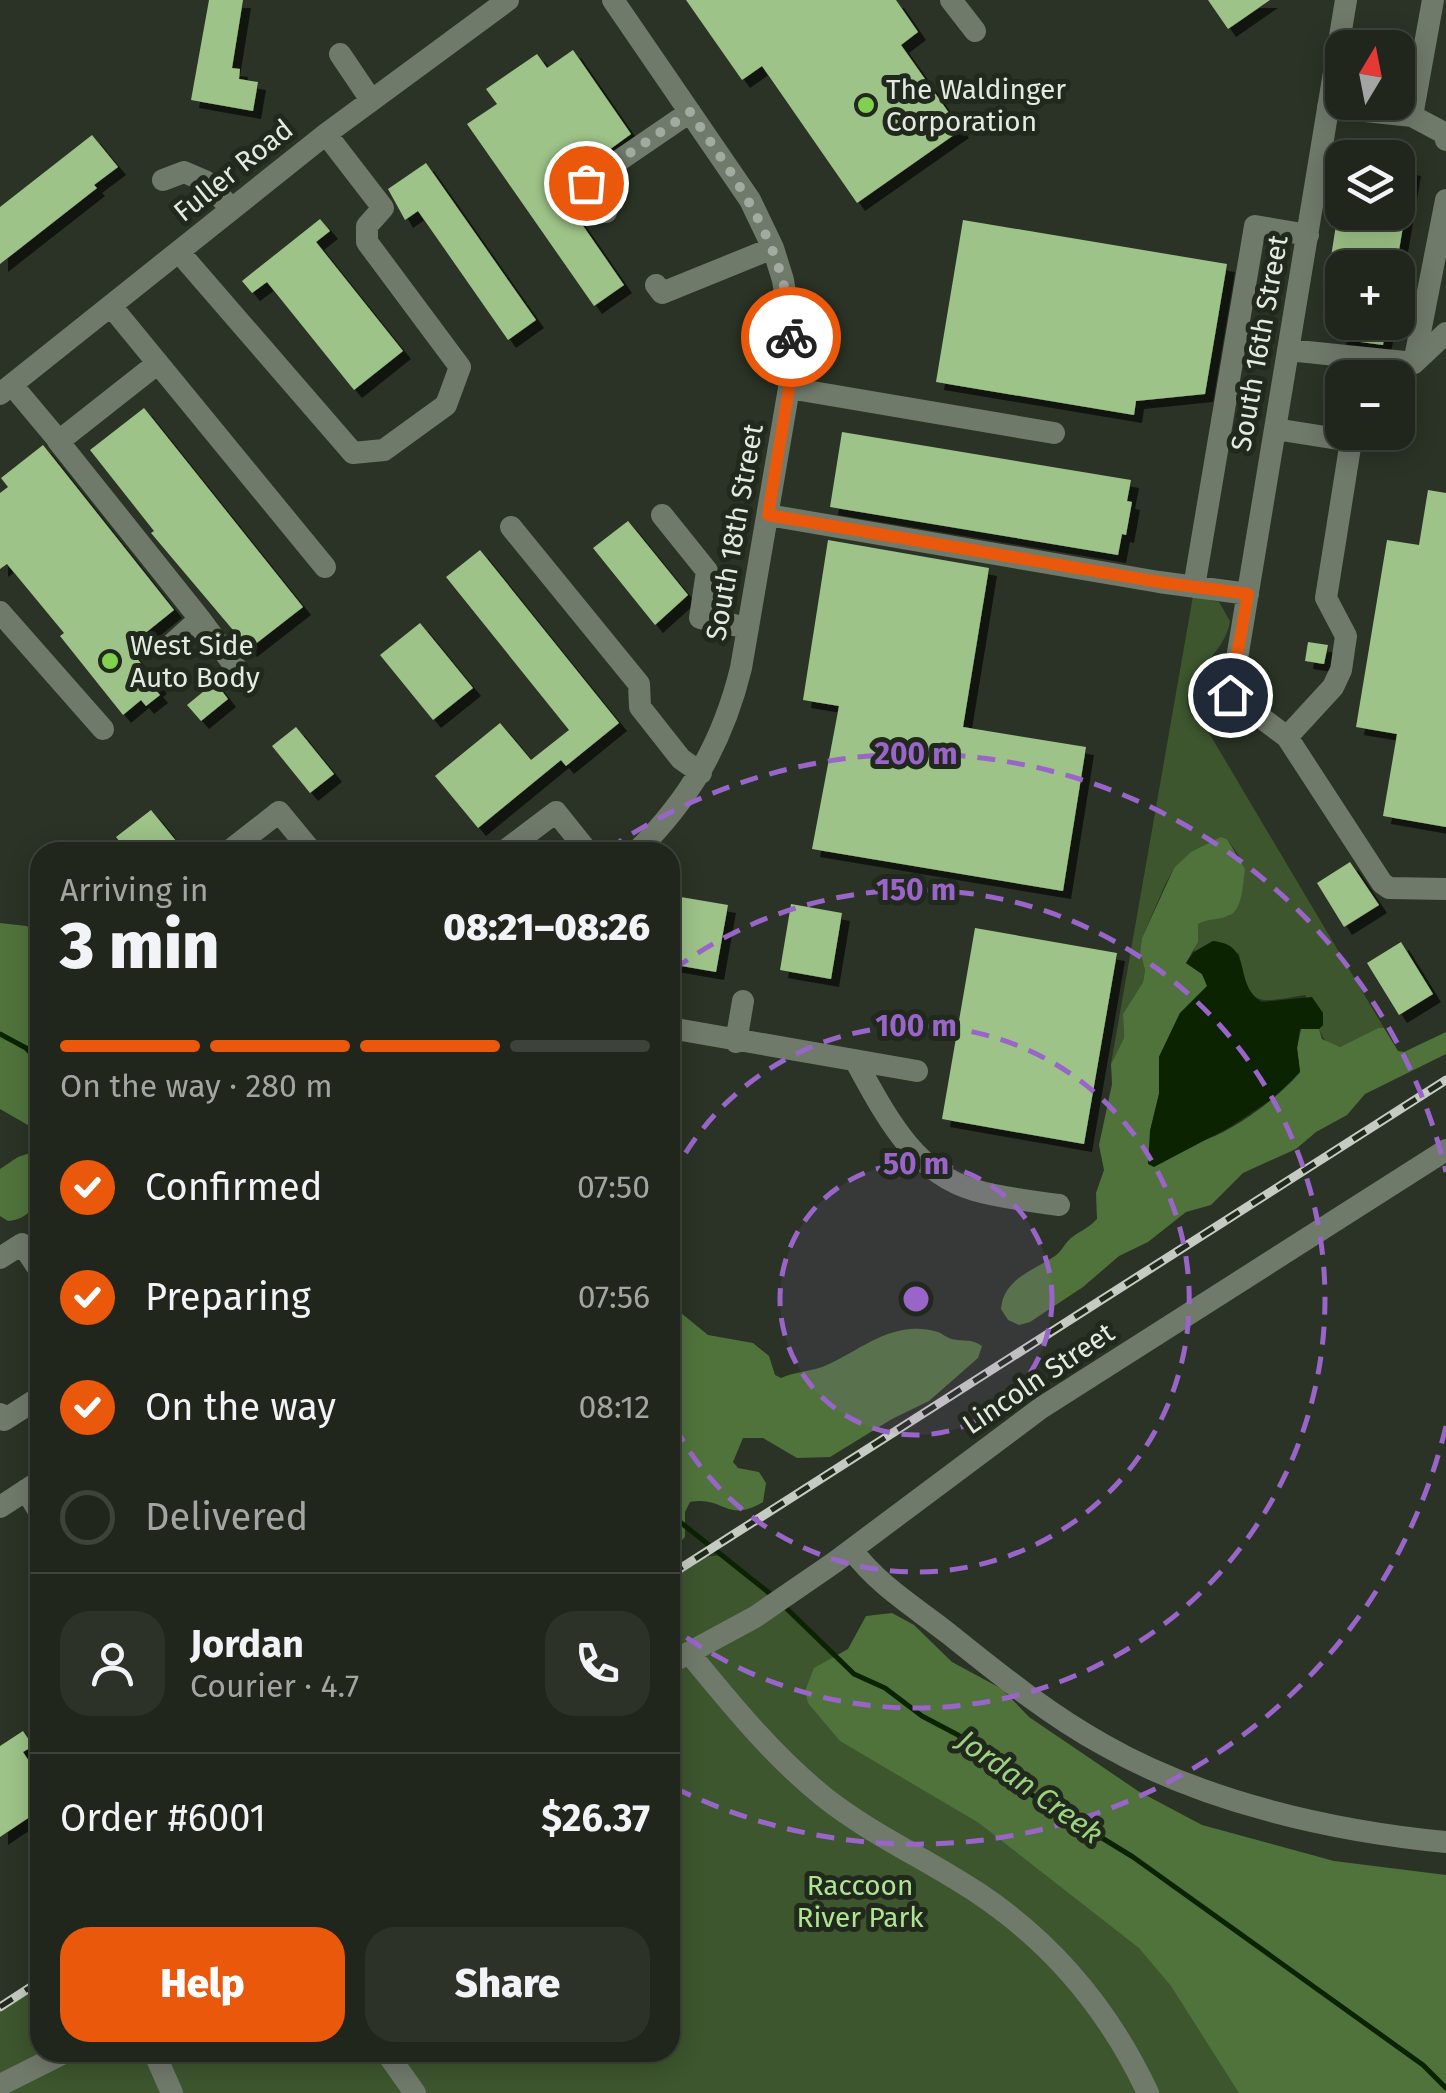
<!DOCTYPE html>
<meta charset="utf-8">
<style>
body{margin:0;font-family:"Fira Sans",sans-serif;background:#2d3229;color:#f1f3f6;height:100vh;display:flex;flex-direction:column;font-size:38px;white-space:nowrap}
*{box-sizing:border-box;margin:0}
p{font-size:32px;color:#a2a5a3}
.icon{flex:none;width:55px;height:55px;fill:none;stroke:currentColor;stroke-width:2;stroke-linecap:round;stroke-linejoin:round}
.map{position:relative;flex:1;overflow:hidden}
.panel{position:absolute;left:30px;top:842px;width:650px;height:1220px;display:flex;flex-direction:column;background:#20261c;border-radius:30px;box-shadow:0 5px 25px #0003,0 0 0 2px #3d433b}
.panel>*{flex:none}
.needle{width:65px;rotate:10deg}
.buttons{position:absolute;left:1325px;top:30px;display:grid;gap:20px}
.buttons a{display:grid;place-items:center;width:90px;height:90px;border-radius:20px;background:#20261c;box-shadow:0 5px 25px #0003,0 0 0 2px #3d433b;font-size:50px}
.pin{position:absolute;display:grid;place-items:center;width:85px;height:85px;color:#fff;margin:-42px;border:5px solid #fff;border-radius:50%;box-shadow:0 2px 10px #0007}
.courier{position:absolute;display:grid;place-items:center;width:100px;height:100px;margin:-50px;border:8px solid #ea580c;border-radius:50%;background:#fff;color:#222;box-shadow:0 2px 12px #0007}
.head em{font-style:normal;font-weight:800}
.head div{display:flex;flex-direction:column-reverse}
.head{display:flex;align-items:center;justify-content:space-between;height:170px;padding:0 30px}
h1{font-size:65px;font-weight:800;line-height:75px}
.bar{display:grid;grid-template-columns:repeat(4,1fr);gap:15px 10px;align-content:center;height:120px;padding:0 30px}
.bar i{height:12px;border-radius:8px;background:#3d433b}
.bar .on{background:#ea580c}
.bar p{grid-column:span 4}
.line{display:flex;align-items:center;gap:25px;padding:0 30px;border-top:2px solid #3d433b}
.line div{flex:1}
.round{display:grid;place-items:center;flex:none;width:105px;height:105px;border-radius:30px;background:#2d3229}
ol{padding:0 30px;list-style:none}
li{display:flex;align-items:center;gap:30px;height:110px}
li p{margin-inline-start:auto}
li .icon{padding:10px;border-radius:50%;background:#ea580c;color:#fff;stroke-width:4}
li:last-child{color:#a2a5a3}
li i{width:55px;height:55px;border:5px solid #3d433b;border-radius:50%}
.primary-button{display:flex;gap:20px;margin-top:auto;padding:20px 30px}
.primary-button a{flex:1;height:115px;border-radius:30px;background:#ea580c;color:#fff;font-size:40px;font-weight:800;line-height:115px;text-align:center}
.primary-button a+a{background:#2d3229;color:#f1f3f6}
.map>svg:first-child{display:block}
.green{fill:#3d562e}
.forest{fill:#50733c}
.water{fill:#0b2300}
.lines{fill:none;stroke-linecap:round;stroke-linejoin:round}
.stream{stroke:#0b2300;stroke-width:5}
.building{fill:#9dc388;filter:url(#shadow)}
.minor{stroke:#707a6b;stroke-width:22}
.rail-casing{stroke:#c5cbc2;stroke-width:9}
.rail{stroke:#20291c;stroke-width:5;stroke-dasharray:15;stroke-linecap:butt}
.done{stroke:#a3aa9f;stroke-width:10;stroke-dasharray:0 18}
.route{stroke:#ea580c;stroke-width:12}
.ring{fill:none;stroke:#9a65c9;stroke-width:5;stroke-dasharray:18 12}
.poi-dot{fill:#82d04f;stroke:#20291c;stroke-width:4}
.labels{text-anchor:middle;stroke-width:10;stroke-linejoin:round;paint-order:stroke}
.poi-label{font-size:28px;fill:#e4eae1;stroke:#20291c;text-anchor:start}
.street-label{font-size:28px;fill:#e4eae1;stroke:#20291c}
.park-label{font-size:28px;fill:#afe492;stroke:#20291c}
.water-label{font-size:30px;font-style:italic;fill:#9ed282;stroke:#20291c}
.centre{fill:#9a65c9;stroke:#20291c;stroke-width:5}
.ring-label{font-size:30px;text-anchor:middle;font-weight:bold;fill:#9a65c9;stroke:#20291c;stroke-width:10;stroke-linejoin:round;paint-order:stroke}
</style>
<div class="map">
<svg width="1446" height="2093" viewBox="0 0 1446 2093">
<defs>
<filter id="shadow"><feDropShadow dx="8" dy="8" stdDeviation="0" flood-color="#0009"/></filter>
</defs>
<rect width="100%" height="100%" fill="#2a3325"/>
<!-- green -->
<path class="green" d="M1193,596L1219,602L1230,621C1225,664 1152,688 1209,733L1384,1028H1378L1340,1047C1328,1045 1323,1040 1319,1029L1323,1025L1305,995C1256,1003 1249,1009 1239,954L1213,941L1194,952L1198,923L1210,917L1229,916L1239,856L1227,839L1221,837L1174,868L1165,885L1142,938L1140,952L1145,970L1143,982L1123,1014L1124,1038L1111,1064Z
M721,1555L753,1577L844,1663L1446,2088V2093H0V2007L40,1981V2052H670V1575L696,1558Z"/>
<!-- forest -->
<path class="forest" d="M1221,837L1227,839L1245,869C1243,881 1243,909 1230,915C1220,920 1209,918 1198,924V942L1186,963L1202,974L1208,985L1205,992L1180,1013L1159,1057V1094L1150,1131C1165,1134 1190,1145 1204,1140C1232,1132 1282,1095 1300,1072L1297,1048L1301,1029H1319L1322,1039L1340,1047L1378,1028H1384L1398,1051L1404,1052L1446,1032V1054L1365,1094L1347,1115L1316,1132L1296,1149L1243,1173L1211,1205L1186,1212L1148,1242L1119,1256L1083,1287L1030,1322L1019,1325L1008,1320L1001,1309C1003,1279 1034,1270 1055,1256C1062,1251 1065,1243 1071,1238C1080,1231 1089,1228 1097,1219L1096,1193L1104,1170L1099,1145L1112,1084L1111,1064L1124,1038L1123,1014L1143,982L1145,970L1140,952L1142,938L1174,868L1191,852Z
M0,923L27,926L40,943V1132L0,1109Z
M30,1153L40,1154C40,1183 43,1218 8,1221L0,1216V1169L18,1157Z
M670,1311L681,1313L708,1335L753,1343L769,1356L775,1375L781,1378C796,1371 812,1372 827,1365C864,1348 894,1319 938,1332C943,1334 947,1338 952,1339C964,1342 971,1338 982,1346L978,1358L929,1401L892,1419L830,1457L797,1458L763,1438H743L733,1462L738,1468L759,1472L766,1483L763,1502C726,1524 724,1495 690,1502L685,1512V1537L680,1542H670Z
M892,1613L914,1625L952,1662L1002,1689L1029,1717L1138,1791L1202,1825L1334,1861L1446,1875V2093H1239L1171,1986L1139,1948L979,1823L840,1741L808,1703L805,1691L814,1668L848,1649L866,1616Z"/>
<!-- water -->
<path class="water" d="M1213,941C1255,945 1232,984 1262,1002L1312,997L1323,1013V1025L1319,1029H1300L1297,1048L1300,1072L1272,1099L1230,1127L1154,1167L1148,1164L1150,1131L1159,1094V1057L1180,1013L1207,986L1202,974L1186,963L1194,952Z"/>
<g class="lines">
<!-- stream -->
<path class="stream" d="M0,1034L26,1048L40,1063
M670,1514L773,1596
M785,1607L854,1674L885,1688L922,1716L958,1735L978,1752L999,1763L1019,1787L1133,1857L1423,2065L1446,2088"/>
</g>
<!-- building -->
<path class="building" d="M209,0H243L232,68L240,69L239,79L258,82L253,111L191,100Z
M686,0H896L918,32L901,45L961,130L857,203L762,66L742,80Z
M1208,0H1270L1228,29Z
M573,50L631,134L557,188L624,285L594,306L467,124L497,104L486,89L537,54L547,68Z
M92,135L118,167L94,185L97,188L0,264V207Z
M426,163L536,320L508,340L418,211L405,220L388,189Z
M1398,165L1413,168L1396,268L1331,257L1338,212H1405H1398Z
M320,219L330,231L316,242L403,351L354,390L267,282L252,293L242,281Z
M963,220L1227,264L1205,394L1136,401L1134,415L936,382Z
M1340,322H1387L1383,345L1338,339Z
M144,408L303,607L249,649L151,533L154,531L90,450Z
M842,432L1131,480L1127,501L1132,502L1126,535L1122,534L1118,555L830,507Z
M43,445L174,610L128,647L159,686L155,689L160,695L146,706L141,700L123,715L60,636L64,633L7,564L0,569V493L8,487L1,478Z
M1428,490L1446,493V827L1383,816L1397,734L1356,727L1387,540L1419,545Z
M628,521L688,595L655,625L593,548Z
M828,540L989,568L963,727L1086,747L1063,891L812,849L839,706L803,700Z
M480,550L619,723L566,766L561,760L478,828L435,776L500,723L531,760L569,730L446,577Z
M420,623L473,688L433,720L380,655Z
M1308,642L1328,645L1324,664L1305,661Z
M215,682L228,699L201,721L187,705Z
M296,727L334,774L310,793L272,746Z
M151,810L185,852H128L116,837Z
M1350,862L1379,905L1344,927L1317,883Z
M675,896L728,905L716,972L670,964V927Z
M791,904L842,913L831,979L780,970Z
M975,928L1117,953L1084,1144L942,1119Z
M1401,942L1433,994L1399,1015L1367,963Z
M23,1731L33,1746L23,1752L40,1778L28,1787L40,1810L0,1837V1746Z"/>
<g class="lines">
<!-- minor -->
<path class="minor" d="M613,0L750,200L773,248L783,280L791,330L789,388L741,668C723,742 690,799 636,852
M951,0L975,31
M1346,0L1231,695L1287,737L1382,883L1389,888L1446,889
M340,54L371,100
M1328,107L1412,116L1433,0
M1412,116L1444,133L1446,140
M163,180L184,172L205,181L232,209
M606,212L586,183L690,112
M179,252L353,453L384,450L446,405L460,367L367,242V226L383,208L326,134
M656,285L662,293L773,248
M111,306L325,567
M1288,350L1414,363L1446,333
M1414,363L1446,200
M12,385L59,441L158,363
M789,388L1054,433
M0,394L326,134L508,0
M1275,429L1351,441L1326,598L1346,636L1341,670L1333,687L1287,737
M58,441L200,619L170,646
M662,515L707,571L700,618L748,628
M768,515L1159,582L1248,594
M511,527L639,684L640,707L681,759L701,773
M1194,587L1255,226L1308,235
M0,612L103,729
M200,619L237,669
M228,852L279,812L312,852
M503,852L556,812L588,852
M670,1028L917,1071
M736,1042L743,1001
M856,1062C885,1114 913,1172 974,1190C1001,1198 1031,1201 1059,1205
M0,1258L22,1244L40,1271
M0,1414L4,1420L40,1397
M26,1490L40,1513
M0,1507L40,1481
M852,1550C879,1586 915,1607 949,1634C999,1674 1048,1714 1104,1745C1204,1802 1332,1831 1446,1842
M689,1653C731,1704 772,1755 824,1797C872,1835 927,1859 978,1893C1053,1943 1110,2012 1148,2093
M670,1663L755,1617L835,1562L1041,1408L1446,1150
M154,2052L172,2093
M386,2052L415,2093
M0,2085L66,2052"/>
<!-- rail casing -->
<g class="rail-casing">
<path id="rail" d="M670,1575L1446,1080
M0,2007L40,1981"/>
</g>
<!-- rail -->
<use href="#rail" class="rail"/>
</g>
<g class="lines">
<!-- done -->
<path class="done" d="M586,183L690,112C737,181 789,250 791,337"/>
<!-- route -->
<path class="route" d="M791,337L789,388L768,515L1159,582L1248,594L1230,695"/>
</g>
<!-- distance rings -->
<circle cx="916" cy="1299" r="136" fill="#9a65c9" fill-opacity=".12"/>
<g class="ring">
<circle cx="916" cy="1299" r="136"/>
<path d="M671 1179A273 273 0 1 1 671 1419"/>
<path d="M673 970A409 409 0 1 1 673 1628"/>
<path d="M1446 1426A545 545 0 0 1 673 1787M607 850A545 545 0 0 1 1446 1172"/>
</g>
<!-- markers -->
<g class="poi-dot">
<circle cx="866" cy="105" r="10"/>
<circle cx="110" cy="661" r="10"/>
</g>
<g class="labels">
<!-- poi labels -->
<g class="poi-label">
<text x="886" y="99">The Waldinger<tspan x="886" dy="32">Corporation</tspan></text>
<text x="130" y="655">West Side<tspan x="130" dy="32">Auto Body</tspan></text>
</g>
<!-- street labels -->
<g class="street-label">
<text transform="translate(233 170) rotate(-39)" y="10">Fuller Road</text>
<text transform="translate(1259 343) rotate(-80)" y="10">South 16th Street</text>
<text transform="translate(734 532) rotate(-80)" y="10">South 18th Street</text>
<text transform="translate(1038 1378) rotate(-34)" y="10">Lincoln Street</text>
</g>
<!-- park labels -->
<g class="park-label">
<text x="860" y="1895">Raccoon<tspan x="860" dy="32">River Park</tspan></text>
</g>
<!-- water labels -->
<g class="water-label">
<text transform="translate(1030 1787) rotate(36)" y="10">Jordan Creek</text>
</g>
</g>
<circle cx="916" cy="1299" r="15" class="centre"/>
<g class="ring-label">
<text x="916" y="764">200 m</text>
<text x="916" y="900">150 m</text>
<text x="916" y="1036">100 m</text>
<text x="916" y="1174">50 m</text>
</g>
</svg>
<div class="buttons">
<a><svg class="needle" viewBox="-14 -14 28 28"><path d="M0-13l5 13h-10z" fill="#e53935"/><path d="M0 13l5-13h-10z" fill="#a2a5a3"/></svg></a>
<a><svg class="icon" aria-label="layers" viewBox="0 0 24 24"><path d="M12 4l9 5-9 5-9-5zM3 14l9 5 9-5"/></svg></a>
<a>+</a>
<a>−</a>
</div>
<div class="pin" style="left:586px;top:183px;background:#ea580c"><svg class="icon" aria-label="bag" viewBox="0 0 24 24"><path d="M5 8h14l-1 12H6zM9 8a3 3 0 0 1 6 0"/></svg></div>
<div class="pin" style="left:1230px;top:695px;background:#1f2937"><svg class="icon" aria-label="home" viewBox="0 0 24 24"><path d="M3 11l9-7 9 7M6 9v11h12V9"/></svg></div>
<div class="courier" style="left:791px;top:337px"><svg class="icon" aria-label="bike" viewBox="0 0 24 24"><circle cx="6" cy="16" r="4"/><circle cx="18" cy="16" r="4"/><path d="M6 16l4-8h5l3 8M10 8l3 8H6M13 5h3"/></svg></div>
<section class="panel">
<div class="head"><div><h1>3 min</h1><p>Arriving in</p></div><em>08:21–08:26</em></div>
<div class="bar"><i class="on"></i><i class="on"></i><i class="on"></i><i></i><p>On the way · 280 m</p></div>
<ol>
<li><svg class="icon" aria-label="check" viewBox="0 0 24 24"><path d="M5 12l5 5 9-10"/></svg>Confirmed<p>07:50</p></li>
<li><svg class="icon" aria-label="check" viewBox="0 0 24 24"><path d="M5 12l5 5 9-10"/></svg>Preparing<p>07:56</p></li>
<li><svg class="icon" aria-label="check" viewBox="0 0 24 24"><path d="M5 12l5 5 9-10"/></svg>On the way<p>08:12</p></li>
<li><i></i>Delivered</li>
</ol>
<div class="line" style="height:180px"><a class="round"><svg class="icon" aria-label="person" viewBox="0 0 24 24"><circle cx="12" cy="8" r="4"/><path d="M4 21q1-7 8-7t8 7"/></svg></a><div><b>Jordan</b><p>Courier · 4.7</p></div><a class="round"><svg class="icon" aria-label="phone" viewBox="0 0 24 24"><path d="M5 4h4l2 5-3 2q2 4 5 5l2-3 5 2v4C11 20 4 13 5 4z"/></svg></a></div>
<div class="line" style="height:130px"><div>Order #6001</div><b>$26.37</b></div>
<div class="primary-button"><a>Help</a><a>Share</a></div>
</section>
</div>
